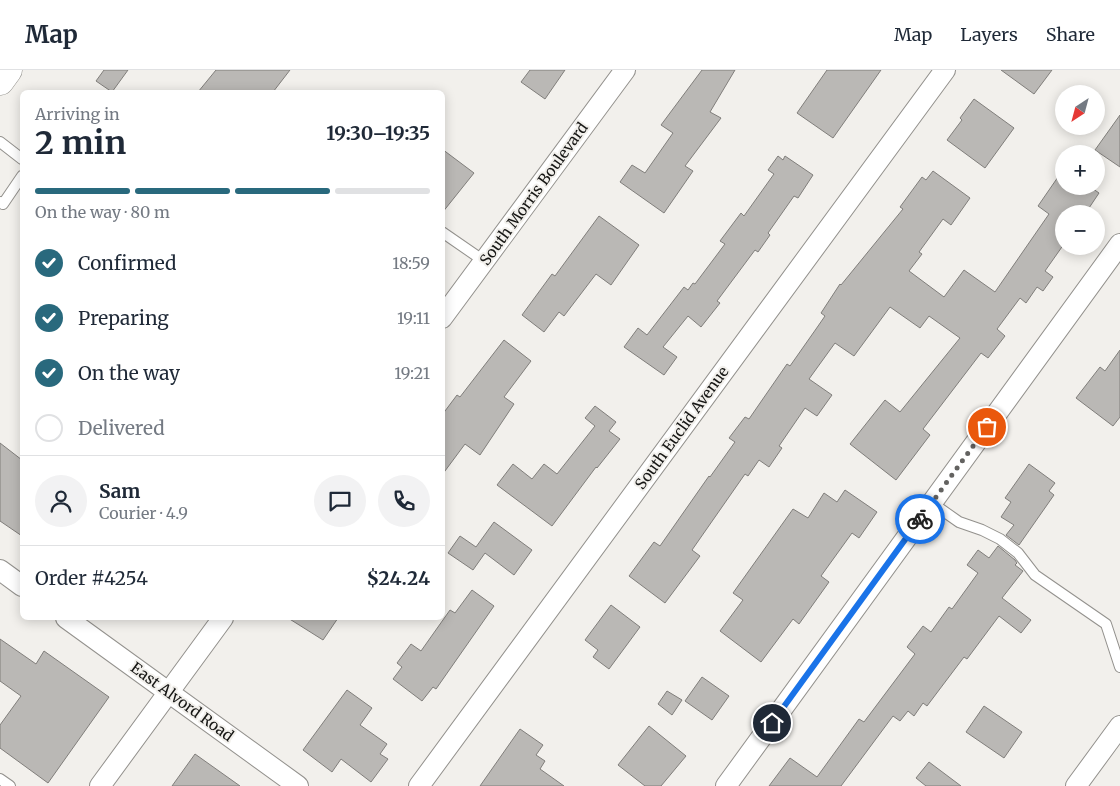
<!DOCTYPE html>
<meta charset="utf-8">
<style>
body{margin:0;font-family:Merriweather,serif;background:#f2f2f3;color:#1f2937;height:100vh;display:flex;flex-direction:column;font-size:19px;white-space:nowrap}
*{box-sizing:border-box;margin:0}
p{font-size:16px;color:#747a83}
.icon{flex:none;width:28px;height:28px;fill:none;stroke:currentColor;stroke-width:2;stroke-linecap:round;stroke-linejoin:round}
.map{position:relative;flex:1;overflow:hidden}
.side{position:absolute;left:20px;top:20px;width:425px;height:530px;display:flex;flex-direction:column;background:#fff;border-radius:8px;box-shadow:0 2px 12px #0003}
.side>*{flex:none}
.needle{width:32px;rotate:216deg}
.fabs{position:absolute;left:1055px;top:15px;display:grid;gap:10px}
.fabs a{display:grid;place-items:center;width:50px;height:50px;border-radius:50%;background:#fff;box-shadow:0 2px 12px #0003;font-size:25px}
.pin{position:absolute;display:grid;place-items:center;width:42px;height:42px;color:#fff;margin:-21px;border:2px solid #fff;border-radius:50%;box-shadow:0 1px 5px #0007}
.courier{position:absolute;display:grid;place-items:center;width:50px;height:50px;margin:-25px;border:4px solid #1a73e8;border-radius:50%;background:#fff;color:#222;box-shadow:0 1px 6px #0007}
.summary em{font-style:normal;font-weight:700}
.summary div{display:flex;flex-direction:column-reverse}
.summary{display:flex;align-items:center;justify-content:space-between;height:85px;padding:0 15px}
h1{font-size:32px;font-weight:700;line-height:38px}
.bar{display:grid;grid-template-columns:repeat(4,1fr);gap:8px 5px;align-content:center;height:60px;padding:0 15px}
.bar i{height:6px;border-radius:4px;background:#e0e1e3}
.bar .active{background:#29697d}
.bar p{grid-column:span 4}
.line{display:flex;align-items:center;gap:12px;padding:0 15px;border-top:1px solid #e0e1e3}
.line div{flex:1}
.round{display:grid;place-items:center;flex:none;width:52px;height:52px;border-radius:26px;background:#f2f2f3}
ol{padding:0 15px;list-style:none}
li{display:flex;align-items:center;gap:15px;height:55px}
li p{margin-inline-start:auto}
li .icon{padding:5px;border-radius:50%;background:#29697d;color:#fff;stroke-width:4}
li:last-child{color:#747a83}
li i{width:28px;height:28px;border:2px solid #e0e1e3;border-radius:50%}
header{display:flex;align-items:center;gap:30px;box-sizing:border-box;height:70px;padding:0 25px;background:#fff;border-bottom:1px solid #e0e1e3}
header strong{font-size:24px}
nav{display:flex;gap:28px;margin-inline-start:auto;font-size:18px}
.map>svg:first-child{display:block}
.building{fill:#bab8b5;stroke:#807e7b}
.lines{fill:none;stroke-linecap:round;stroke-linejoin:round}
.service-casing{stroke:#93918d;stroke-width:12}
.minor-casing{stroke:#93918d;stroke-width:22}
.secondary-casing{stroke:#93918d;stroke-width:29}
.service{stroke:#fff;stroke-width:10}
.minor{stroke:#fff;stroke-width:20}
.secondary{stroke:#fff;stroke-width:28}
.done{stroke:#636260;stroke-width:5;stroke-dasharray:0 9}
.route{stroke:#1a73e8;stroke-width:6}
.labels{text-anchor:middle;stroke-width:4;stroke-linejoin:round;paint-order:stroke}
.street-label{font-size:15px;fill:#161614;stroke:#f2f0ec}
</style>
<header>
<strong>Map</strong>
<nav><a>Map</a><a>Layers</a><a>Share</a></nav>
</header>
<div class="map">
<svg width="1120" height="716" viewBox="0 0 1120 716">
<rect width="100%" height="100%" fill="#f2f0ec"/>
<!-- building -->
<path class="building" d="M104,0H128L112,22L96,11Z
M216,0H290L273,22H198Z
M530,0H565L545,29L521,12Z
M702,0H735L710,42L721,48L685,96L693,101L664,143L620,112L632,95L645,103L673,63L661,55Z
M827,0H881L833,68L797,43Z
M1001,0H1052L1034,24Z
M974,29L1014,58L985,98L947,70L962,50L960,48Z
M1120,45V97L1095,80Z
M442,79L474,103L442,143Z
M778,86L783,90L785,86L813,105L798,128L794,126L768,163L770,165L758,182L755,180L717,231L720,233L701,257L688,246L663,277L677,287L664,305L624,277L638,258L647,265L684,217L688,220L693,213L695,214L725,174L720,171L741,143L744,146L774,104L768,100Z
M933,101L970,128L951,155L943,149L919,182L922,184L909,201L944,227L964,200L995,222L1049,144L1038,136L1058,107L1064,111V116H1089L1099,123L1085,144H1064V174L1045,201L1053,207L1043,221L1037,217L1026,233L1020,228L997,259L1005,266L988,288L981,283L923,359L930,365L896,410L850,374L885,330L900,342L960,268L929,246L920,258L890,237L854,286L835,273L809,309L832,325L817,346L805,338L779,376L782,378L769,397L759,390L748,406L745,404L692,480L700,486L665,533L629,506L654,472L660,476L709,406L710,407L735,372L729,368L745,347L749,349L787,294L790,296L816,259L825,246L821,243L840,214L841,215L903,139L900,137L922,107L926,110Z
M599,146L639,175L611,215L596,204L564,246L559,242L544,262L522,245L552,204L555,206Z
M504,270L531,291L504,327L514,334L480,385L465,374L442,405V345L457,325L460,327Z
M1120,280V347L1113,356L1076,328L1100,297L1105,301Z
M595,336L616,352L609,361L620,369L597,398L596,397L552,456L497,415L513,394L532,409L544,394L557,404L595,356L585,348Z
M0,373L22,390V466L0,451Z
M1029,394L1055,413L1049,421L1054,425L1019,475L1006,465L1014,455L1001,447L1011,432L1005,428Z
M845,420L877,442L859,468L852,463L821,506L829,512L799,554L793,549L761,592L720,561L743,530L733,523L793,439L808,448L824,423L837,432Z
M494,452L532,480L514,505L485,483L473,500L448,483L460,466L476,477Z
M998,476L1015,490L1017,493L1015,495L1023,501L1002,528L1031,550L1021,563L999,546L967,589L964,587L927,636L923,633L914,646L908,641L900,651L893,646L841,716H769L790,688L817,707L859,649L864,652L915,584L907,577L923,556L931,562L949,537L952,539L978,503L967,495L978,480L989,488Z
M472,520L494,536L436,619L433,617L422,631L393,609L402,597L397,593L411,574L421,581L450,540L455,543Z
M611,535L640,557L609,599L593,587L598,580L585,570Z
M288,548H338L323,570Z
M0,569L36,594L44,581L109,627L48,713L0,678V655L21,626L0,611Z
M702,607L729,626L712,650L685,631Z
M347,620L372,638L360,655L387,674L380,684L388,689L371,712L341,689L332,702L303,680Z
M667,621L682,630L672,645L658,634Z
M984,636L1022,662L1004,688L966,662Z
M649,656L686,686L661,716H645L618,695Z
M520,659L543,675L536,685L545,691L540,699L564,716H480Z
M195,684L240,716H172Z
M929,692L961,716H926L916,708Z"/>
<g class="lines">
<!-- service casing -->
<g class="service-casing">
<path id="service" d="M0,72L22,89
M0,132L3,134L22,106
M442,162L484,191
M932,433L959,452L982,460L1000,469L1018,483L1035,505L1106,554L1120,597
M0,709L10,716"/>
</g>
<!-- minor casing -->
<g class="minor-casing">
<path id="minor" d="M442,248L625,0
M0,500L22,516
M66,548L298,716
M100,716L223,548
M419,716L945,0
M726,716L1120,174
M1076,716L1120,656"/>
</g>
<!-- secondary casing -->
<g class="secondary-casing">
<path id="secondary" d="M0,11L8,0"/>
</g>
<!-- service -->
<use href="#service" class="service"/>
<!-- minor -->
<use href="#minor" class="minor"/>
<!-- secondary -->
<use href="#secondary" class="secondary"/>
</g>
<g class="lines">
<!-- done -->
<path class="done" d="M920,449L987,357"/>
<!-- route -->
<path class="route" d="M772,653L920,449"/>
</g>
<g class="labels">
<!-- street labels -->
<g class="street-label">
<text transform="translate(534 124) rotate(-54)" y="5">South Morris Boulevard</text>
<text transform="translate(682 358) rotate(-54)" y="5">South Euclid Avenue</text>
<text transform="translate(182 632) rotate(36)" y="5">East Alvord Road</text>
</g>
</g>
</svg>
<div class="fabs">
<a><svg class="needle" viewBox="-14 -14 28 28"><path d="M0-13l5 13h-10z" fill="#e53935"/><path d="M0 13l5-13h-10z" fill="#747a83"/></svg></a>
<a>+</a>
<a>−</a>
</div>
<div class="pin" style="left:987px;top:357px;background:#ea580c"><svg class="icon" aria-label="bag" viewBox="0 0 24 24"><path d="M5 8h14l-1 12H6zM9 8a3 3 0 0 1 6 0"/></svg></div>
<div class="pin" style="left:772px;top:653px;background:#1f2937"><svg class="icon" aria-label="home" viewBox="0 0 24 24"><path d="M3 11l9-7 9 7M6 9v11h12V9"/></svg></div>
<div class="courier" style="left:920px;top:449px"><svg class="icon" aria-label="bike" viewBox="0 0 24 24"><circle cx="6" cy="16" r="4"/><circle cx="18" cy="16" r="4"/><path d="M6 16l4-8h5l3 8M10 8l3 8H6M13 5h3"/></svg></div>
<section class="side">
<div class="summary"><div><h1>2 min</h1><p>Arriving in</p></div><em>19:30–19:35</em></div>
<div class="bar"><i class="active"></i><i class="active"></i><i class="active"></i><i></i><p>On the way · 80 m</p></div>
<ol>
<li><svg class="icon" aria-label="check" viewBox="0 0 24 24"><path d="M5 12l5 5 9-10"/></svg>Confirmed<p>18:59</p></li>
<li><svg class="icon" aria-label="check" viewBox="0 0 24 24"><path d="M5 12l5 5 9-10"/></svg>Preparing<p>19:11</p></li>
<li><svg class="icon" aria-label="check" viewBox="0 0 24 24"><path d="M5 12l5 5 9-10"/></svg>On the way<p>19:21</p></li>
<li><i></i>Delivered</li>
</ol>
<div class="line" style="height:90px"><a class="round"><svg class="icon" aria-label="person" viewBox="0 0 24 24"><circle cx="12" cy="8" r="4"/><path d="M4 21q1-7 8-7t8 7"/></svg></a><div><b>Sam</b><p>Courier · 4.9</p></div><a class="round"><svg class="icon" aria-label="chat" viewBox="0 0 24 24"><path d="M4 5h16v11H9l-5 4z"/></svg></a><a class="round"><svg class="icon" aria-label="phone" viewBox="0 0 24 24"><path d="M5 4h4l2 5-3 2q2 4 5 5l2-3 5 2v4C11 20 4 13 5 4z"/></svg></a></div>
<div class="line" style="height:65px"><div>Order #4254</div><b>$24.24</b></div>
</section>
</div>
